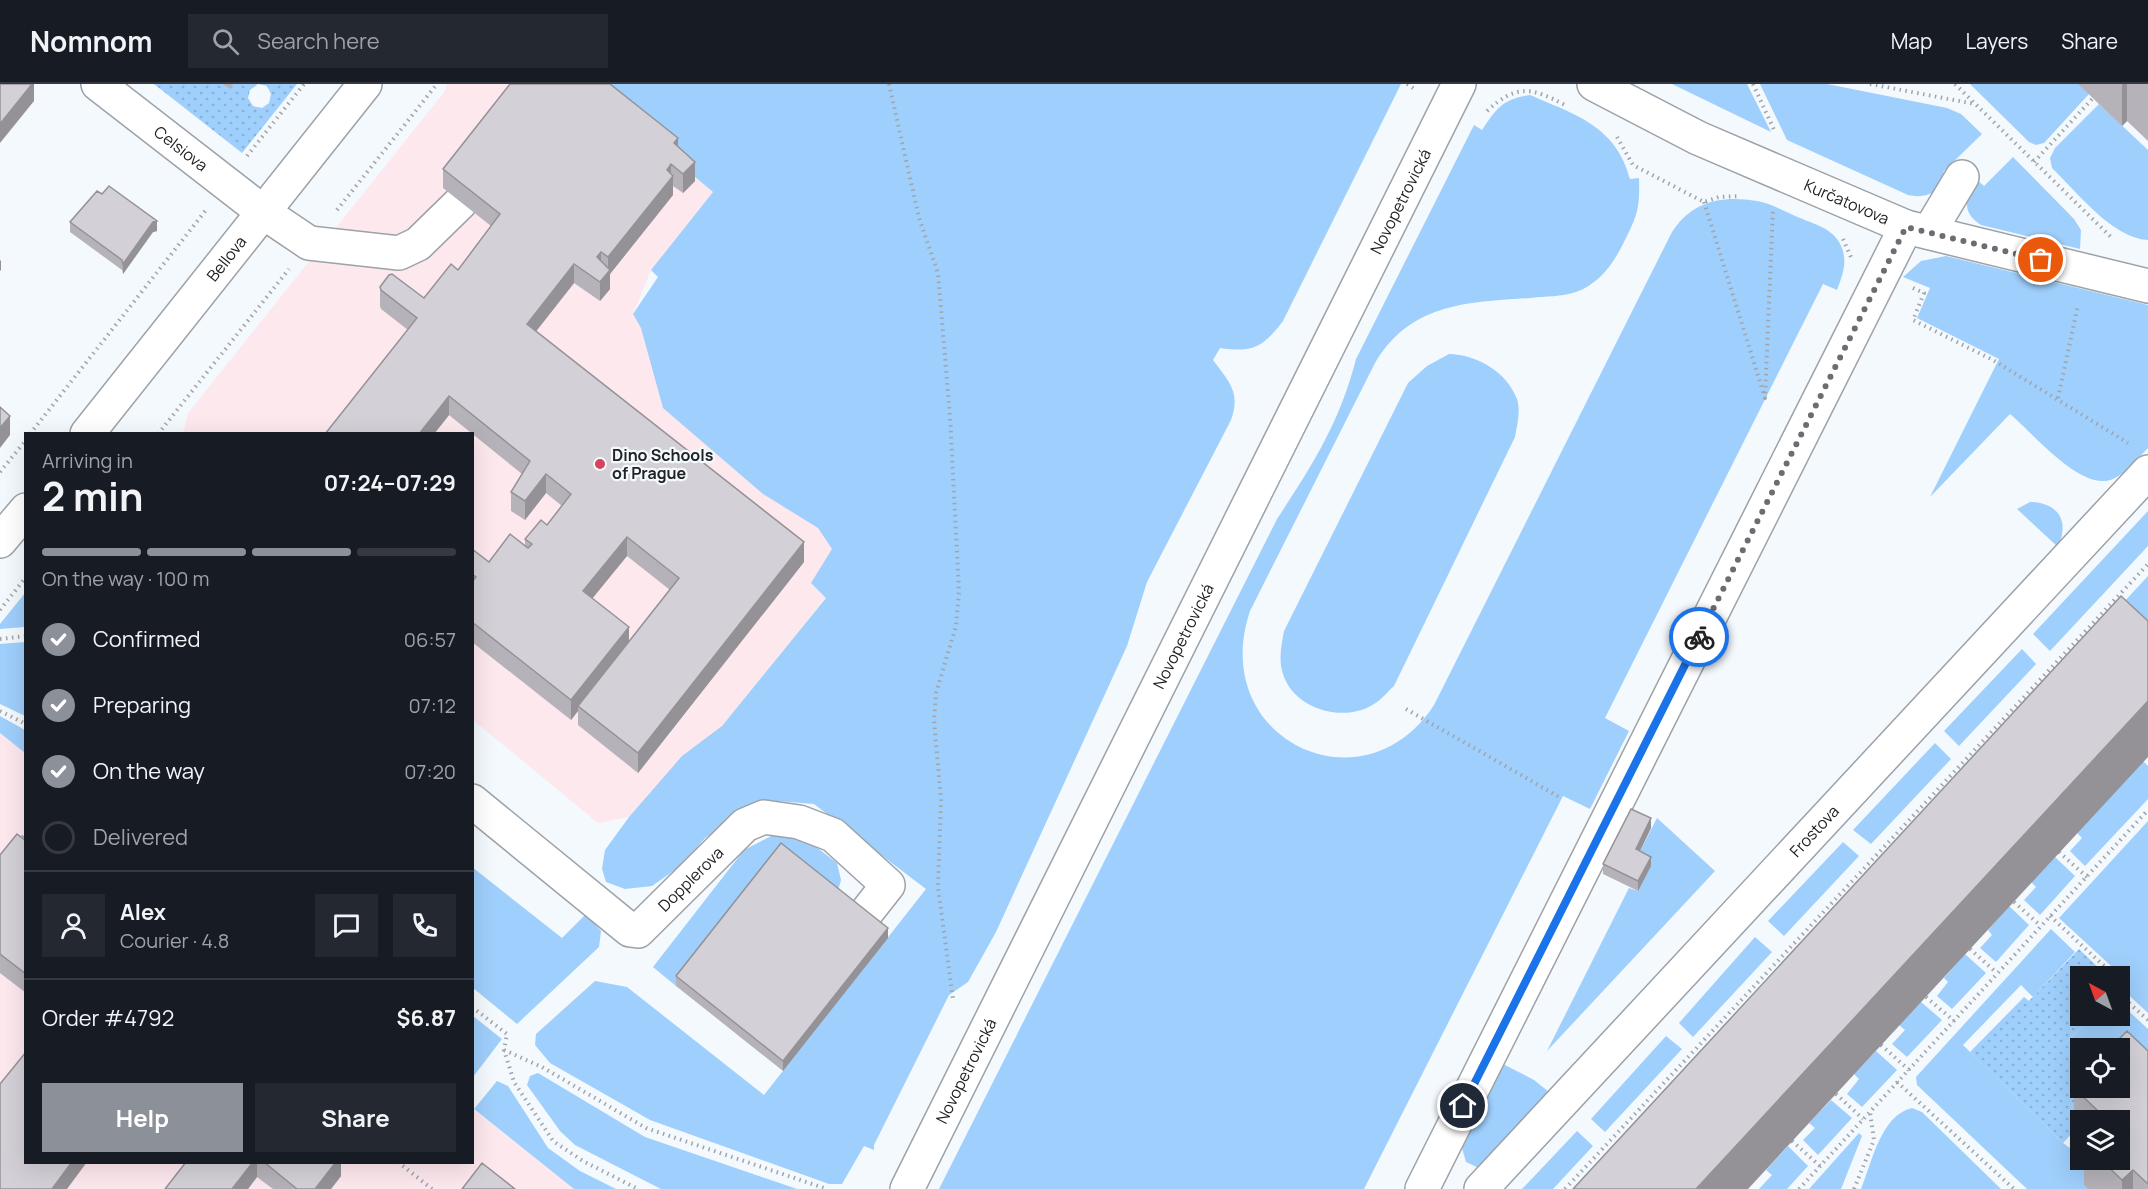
<!DOCTYPE html>
<meta charset="utf-8">
<style>
body{margin:0;font-family:Manrope,sans-serif;background:#242831;color:#f1f3f6;height:100vh;display:flex;flex-direction:column;font-size:22px;white-space:nowrap}
*{box-sizing:border-box;margin:0}
p{font-size:20px;color:#9ea1a6}
.icon{flex:none;width:33px;height:33px;fill:none;stroke:currentColor;stroke-width:2;stroke-linecap:round;stroke-linejoin:round}
.map{position:relative;flex:1;overflow:hidden}
.side{position:absolute;left:24px;top:348px;width:450px;height:732px;display:flex;flex-direction:column;background:#171b24;border-radius:0px;box-shadow:0 6px 24px #0002}
.side>*{flex:none}
.needle{width:39px;rotate:319deg}
.fabs{position:absolute;left:2070px;top:882px;display:grid;gap:12px}
.fabs a{display:grid;place-items:center;width:60px;height:60px;border-radius:0px;background:#171b24;box-shadow:0 6px 24px #0002;font-size:30px}
.pin{position:absolute;display:grid;place-items:center;width:51px;height:51px;color:#fff;margin:-26px;border:3px solid #fff;border-radius:50%;box-shadow:0 2px 6px #0007}
.courier{position:absolute;display:grid;place-items:center;width:60px;height:60px;margin:-30px;border:4px solid #1a73e8;border-radius:50%;background:#fff;color:#222;box-shadow:0 2px 8px #0007}
.head em{font-style:normal;font-weight:700}
.head div{display:flex;flex-direction:column-reverse}
.head{display:flex;align-items:center;justify-content:space-between;height:102px;padding:0 18px}
h1{font-size:39px;font-weight:700;line-height:45px}
.bar{display:grid;grid-template-columns:repeat(4,1fr);gap:9px 6px;align-content:center;height:72px;padding:0 18px}
.bar i{height:8px;border-radius:4px;background:#363941}
.bar .on{background:#8c9099}
.bar p{grid-column:span 4}
.line{display:flex;align-items:center;gap:15px;padding:0 18px;border-top:2px solid #363941}
.line div{flex:1}
.round{display:grid;place-items:center;flex:none;width:63px;height:63px;border-radius:0px;background:#242831}
ol{padding:0 18px;list-style:none}
li{display:flex;align-items:center;gap:18px;height:66px}
li p{margin-inline-start:auto}
li .icon{padding:6px;border-radius:50%;background:#8c9099;color:#fff;stroke-width:4}
li:last-child{color:#9ea1a6}
li i{width:33px;height:33px;border:3px solid #363941;border-radius:50%}
.primary-button{display:flex;gap:12px;margin-top:auto;padding:12px 18px}
.primary-button a{flex:1;height:69px;border-radius:0px;background:#8c9099;color:#fff;font-size:24px;font-weight:700;line-height:69px;text-align:center}
.primary-button a+a{background:#242831;color:#f1f3f6}
header{display:flex;align-items:center;gap:36px;box-sizing:border-box;height:84px;padding:0 30px;background:#171b24;border-bottom:2px solid #363941}
header strong{font-size:28px}
nav{display:flex;gap:33px;margin-inline-start:auto;font-size:21px}
.search{width:420px;height:54px;background:#242831;display:flex;align-items:center;gap:15px;box-sizing:border-box;padding:0 21px;border-radius:0px;color:#9ea1a6;font-size:22px}
.map>svg:first-child{display:block}
.education{fill:#fde8ee}
.grass{fill:#9fcffc}
.park{fill:url(#park-dots);fill-rule:evenodd}
.lines{fill:none;stroke-linecap:round;stroke-linejoin:round}
.minor-casing{stroke:#9ca2a8;stroke-width:36}
.major-casing{stroke:#9ca2a8;stroke-width:36}
.path{stroke:#a1a4a9;stroke-width:4;stroke-dasharray:1.5 4.5;stroke-linecap:butt}
.minor{stroke:#fff;stroke-width:33}
.major{stroke:#fff;stroke-width:33}
.wall{fill:#b5b3b9;fill-rule:evenodd}
.shaded-wall{fill:#949296}
.building{fill:#d3d0d7;stroke:#949296;stroke-width:1.5}
.done{stroke:#6a6d71;stroke-width:6;stroke-dasharray:0 10.8}
.route{stroke:#1a73e8;stroke-width:8}
.poi-dot{fill:#d4445d;stroke:#f4f9fe;stroke-width:2}
.labels{text-anchor:middle;stroke-width:4.5;stroke-linejoin:round;paint-order:stroke}
.street-label{font-size:16px;fill:#202225;stroke:#f4f9fe}
.poi-label{font-size:16px;font-weight:bold;fill:#202225;stroke:#f4f9fe;text-anchor:start}
</style>
<header>
<strong>Nomnom</strong>
<div class="search"><svg class="icon" aria-label="search" viewBox="0 0 24 24"><circle cx="10" cy="10" r="6"/><path d="M15 15l6 6"/></svg>Search here</div>
<nav><a>Map</a><a>Layers</a><a>Share</a></nav>
</header>
<div class="map">
<svg width="2148" height="1105" viewBox="0 0 2148 1105">
<defs>
<pattern id="park-dots" width="8" height="8" patternUnits="userSpaceOnUse" patternTransform="scale(1.5)"><rect width="8" height="8" fill="#9fcffc"/><path d="M2 2h.1M6 6h.1" fill="none" stroke="#89b1d8" stroke-width="1.8" stroke-linecap="round"/></pattern>
</defs>
<rect width="100%" height="100%" fill="#f4f9fe"/>
<!-- education -->
<path class="education" d="M447,0H585L713,108L651,186L633,230L763,410L818,444L832,465L826,513L722,642L682,672L629,733L598,739L473,636L472,350H183L188,329L445,7Z
M0,649L25,669L26,1078H472L473,1025L574,1105H0Z"/>
<!-- grass -->
<path class="grass" d="M585,0H1401L1283,237C1263,263 1253,269 1220,264L1213,276C1229,298 1241,308 1231,336L1147,498L1127,562L996,848L968,898L949,911L874,1061V1066L864,1062L842,1100H829L650,1036L550,979L535,961L536,950L595,897L627,903L764,1011L926,805L814,720L764,716L705,754L682,781L652,802L625,805L606,798L602,785L605,766L629,733L682,672L722,642L826,514L811,499L832,465L818,444L763,410L663,324L641,244L633,230L658,193L651,186L713,108Z
M1672,0H1747L1771,48Z
M1760,0H1827L1947,24L1961,30L1982,50L1943,88L1950,96C1936,108 1927,115 1908,111L1787,56Z
M1970,0H2079L2089,10L2044,59L2036,61L2029,58Z
M1530,11C1576,31 1616,42 1630,95L1639,94C1640,126 1637,132 1623,160C1613,180 1599,200 1576,208C1562,213 1545,212 1531,214C1468,218 1409,219 1374,281L1250,527C1207,655 1363,730 1434,621L1672,148C1692,117 1722,111 1757,117C1771,119 1787,129 1800,134C1814,140 1831,144 1839,158C1849,175 1843,190 1837,206L1823,200L1605,634L1629,647L1590,725L1563,712L1364,1105H939L1277,435C1312,382 1340,338 1356,275L1474,41L1482,46C1497,24 1502,15 1530,11Z
M2099,20L2148,66V156C2112,154 2077,108 2052,84L2050,74L2055,64Z
M2013,73L2074,135L2081,146L2080,165L1981,141C1960,127 1966,114 1977,96L1984,102Z
M1946,172L2148,221V364C2138,374 2127,389 2113,395C2082,409 2033,349 2010,330L1930,413L1999,275L1917,234L1930,204L1903,193L1921,177Z
M1449,270C1477,271 1506,287 1517,315C1521,327 1517,341 1515,353L1394,602C1388,607 1383,614 1377,618C1348,640 1297,627 1284,593C1278,578 1281,563 1284,547L1408,299L1427,282Z
M2030,418C2058,419 2070,436 2058,463L2017,425Z
M2148,427V462L2050,567L2033,550Z
M2148,492V593L2098,546Z
M25,509V543L0,545V540Z
M25,558H26L25,632L0,620V560Z
M2022,565L2036,580L1959,662L1944,647Z
M0,632L25,646V669L0,649Z
M1935,659L1951,675L1871,760L1853,746Z
M2143,677L2148,682V715L2085,782L2070,767L2082,754L2077,749Z
M1657,734L1715,787L1547,967L1629,804L1638,807L1636,775Z
M2148,737V929L2120,903L2123,893L2059,834Z
M779,748L798,749L837,779L841,796L836,814L781,769L676,902L653,883L744,766Z
M1843,758L1859,772L1784,852L1768,837Z
M2055,773L2075,792L2040,831L2024,816L2036,803L2031,798Z
M472,783L562,854L586,830L601,847L599,863L517,940L473,904Z
M2009,822L2029,841L1996,878L1980,864L1992,851L1988,846Z
M2051,845L2075,868L2033,913L2021,901L1963,961L2063,1059L2080,1071V1076H2085L2088,1105H2027L1917,1001L1916,993Z
M1755,853L1772,868L1693,953L1679,939Z
M1965,870L1986,889L1952,925L1937,912L1948,898L1944,894Z
M1921,918L1942,936L1907,973L1892,960L1905,946L1899,941Z
M2120,919L2148,945V1028L2120,1004V964H2080V968L2069,956L2092,932H2120Z
M473,932L502,955L473,993Z
M1666,952L1682,965L1605,1048L1591,1035Z
M1876,967L1897,986L1862,1023L1847,1010L1859,995L1854,990Z
M1503,980L1534,996L1554,1012L1481,1085L1466,1078L1462,1064Z
M538,989L645,1053L797,1105H661L575,1061L560,1047L527,1001L530,992Z
M497,997L508,1002L548,1064L580,1087L616,1105H574L474,1025Z
M1831,1016L1852,1034L1818,1071L1803,1056L1815,1044L1809,1039Z
M1912,1024L1922,1028L2001,1105H1861C1872,1078 1881,1031 1912,1024Z
M1577,1047L1593,1062L1553,1105H1522Z
M1859,1049L1862,1052L1841,1105H1809Z
M1788,1062L1808,1082L1787,1105H1759L1772,1091L1766,1086Z"/>
<!-- park -->
<path class="park" d="M154,0H297L242,69ZM258,0L267,2L271,10L269,19L262,24L253,22L248,14L250,6Z
M2079,865L2107,892H2080V932H2092L2069,956L2080,968V1041L2063,1059L1970,968L2024,913L2029,917Z"/>
<g class="lines">
<!-- minor casing -->
<g class="minor-casing">
<g id="minor">
<path id="s1" d="M98,0L263,128L309,159L399,169L418,160L461,118"/>
<path id="s2" d="M1594,0L1698,54L1906,143L2148,202"/>
<path d="M1929,148L1962,93"/>
<path id="s3" d="M87,350L365,0"/>
<path d="M0,457L26,426"/>
<path id="s4" d="M472,717L630,846L638,847L745,741L764,733L799,738L833,751L888,801L862,834"/>
<path d="M1422,1105L1906,143"/>
<path id="s5" d="M1481,1105L2148,388"/>
</g>
</g>
<!-- major casing -->
<g class="major-casing">
<g id="major">
<path id="s6" d="M907,1105L1459,0"/>
</g>
</g>
<!-- path -->
<path class="path" d="M889,0L919,134L938,189L950,333L959,507L956,542L936,609L934,636L941,716L938,804L953,915
M1407,0L1416,6
M1753,0L1775,48
M1870,0L1975,20
M1955,0L2113,155
M1487,27C1516,0 1531,3 1565,21
M1617,53L1633,81L1704,118L1719,113L1739,112
M247,72L304,0
M2034,78L2093,14
M1704,118L1765,314L1773,124
M337,126L437,0
M1843,155L1851,173
M1913,204L1924,209L1913,236L1993,276L2128,359
M2058,314L2078,221
M30,350L206,126
M158,350L289,185
M0,388L26,356
M0,526L26,493
M0,555L26,552
M1406,625L1561,714
M0,627L26,640
M19,758L26,749
M2059,768L2087,793
M2014,818L2041,842
M2050,832L2115,892
M1970,865L1997,889
M2120,911L2148,936
M1926,913L1954,937
M472,923L507,950L504,966L514,998L553,1057L583,1077L638,1105
M1881,961L1909,986
M504,966L542,983L646,1044L827,1105
M1897,998L2014,1105
M1836,1010L1863,1035
M1792,1057L1820,1082
M398,1078L432,1105
M1565,1105L2148,480
M1799,1105L2148,726
M1854,1105L1874,1056L1870,1028"/>
<!-- minor -->
<use href="#minor" class="minor"/>
<!-- major -->
<use href="#major" class="major"/>
</g>
<!-- wall -->
<path class="wall" d="M223,0H233L230,5Z
M2078,0H2148V57L2127,37L2122,42Z
M678,62L695,97L683,109L673,102V111L610,190V205L600,217L574,199L536,247L804,478L638,689L578,641V627L571,636L472,558V465L489,478L525,462V455L547,441L562,422L546,409L525,436L511,427V408L522,390L449,331L434,350H325L408,246L381,225L380,222V203L424,214L458,186L491,142L443,104V85ZM627,472L670,506L629,557L592,514Z
M70,138L157,147L153,148L123,190L122,186L70,148Z
M1651,744L1640,767L1651,782L1638,807L1603,790V780Z
M26,757V909L0,889V771Z
M888,854L783,987L676,902V892Z
M2148,967V1105H2088L2084,1101V1076H2120V1036H2080V1071L2074,1065V1004Z
M186,1078H341V1092L331,1105H273L257,1093L248,1105H165Z"/>
<!-- shaded-wall -->
<path class="shaded-wall" d="M32,0H34V17L0,59V40Z
M2122,0H2127V37L2122,42Z
M678,54V73L674,59Z
M695,78V97L683,109V90Z
M671,80V95L673,92V111L610,190V205L600,217V198L608,188V173Z
M157,137V147L153,148L123,190V180L153,138Z
M601,168V187L597,173Z
M1,176V186L0,187V177Z
M574,180V199L527,259V240Z
M449,312V331L434,350H419Z
M10,332V351L0,364V344Z
M546,390V409L525,436V417Z
M627,453V472L583,526V507Z
M804,458V478L638,689V669Z
M629,543V562L578,622V627L571,636V616Z
M2148,617V673L1748,1105H1696Z
M1651,734V744L1636,775V765Z
M1651,773V782L1638,807V797Z
M888,844V854L783,987V977Z
M72,1078H87L67,1105H52Z
M253,1078H257V1093L248,1105H232Z
M336,1078H341V1092L331,1105H315Z
M2133,1086V1105H2122V1096Z"/>
<!-- building -->
<path class="building" d="M0,0H32L0,40Z
M510,0H610L678,54L674,59L695,78L683,90L671,80L667,86L673,92L608,173L601,168L597,173L610,186L600,198L574,180L527,240L804,458L638,669L578,622L679,494L627,453L583,507L629,543L571,616L472,538V498L476,493L472,490V465L489,478L510,450L528,464L532,460L525,455L541,436L547,441L571,410L546,390L525,417L511,408L530,377L449,312L419,350H325L417,234L381,206L380,203L389,191L392,190L424,214L451,180L458,186L500,130L443,85Z
M109,102L157,137L153,138L123,180L122,176L70,138L97,107L102,110Z
M0,323L10,332L0,344Z
M2121,512L2148,537V617L1696,1105H1573Z
M1631,725L1651,734L1636,765L1651,773L1638,797L1603,780Z
M17,750L26,757V890L0,870V771Z
M781,759L888,844L783,977L676,892Z
M2127,947L2148,967V1100L2133,1086L2122,1096L2101,1076H2120V1036H2087L2097,1026L2074,1004L2080,996V1004H2120V964H2110Z
M26,968V1078H72L52,1105H0V1000Z
M186,1078H253L232,1105H165Z
M264,1078H336L315,1105H297Z
M482,1079L515,1105H462Z"/>
<g class="lines">
<!-- done -->
<path class="done" d="M1699,553L1906,143L2041,176"/>
<!-- route -->
<path class="route" d="M1463,1022L1699,553"/>
</g>
<!-- markers -->
<circle class="poi-dot" cx="600" cy="380" r="6"/>
<g class="labels">
<!-- street labels -->
<g class="street-label">
<text dy="6" stroke="none"><textPath href="#s1" startOffset="105">Celsiova</textPath></text>
<text dy="6" stroke="none"><textPath href="#s2" startOffset="279">Kurčatovova</textPath></text>
<text dy="6" stroke="none"><textPath href="#s6" startOffset="1104">Novopetrovická</textPath></text>
<text dy="6" stroke="none"><textPath href="#s3" startOffset="224">Bellova</textPath></text>
<text dy="6" stroke="none"><textPath href="#s6" startOffset="618">Novopetrovická</textPath></text>
<text dy="6" stroke="none"><textPath href="#s5" startOffset="489">Frostova</textPath></text>
<text dy="6" stroke="none"><textPath href="#s4" startOffset="286">Dopplerova</textPath></text>
<text dy="6" stroke="none"><textPath href="#s6" startOffset="132">Novopetrovická</textPath></text>
</g>
<!-- poi labels -->
<g class="poi-label">
<text x="612" y="377">Dino Schools<tspan x="612" dy="18">of Prague</tspan></text>
</g>
</g>
</svg>
<div class="fabs">
<a><svg class="needle" viewBox="-14 -14 28 28"><path d="M0-13l5 13h-10z" fill="#e53935"/><path d="M0 13l5-13h-10z" fill="#9ea1a6"/></svg></a>
<a><svg class="icon" aria-label="locate" viewBox="0 0 24 24"><circle cx="12" cy="12" r="6"/><path d="M12 2v4M12 18v4M2 12h4M18 12h4"/></svg></a>
<a><svg class="icon" aria-label="layers" viewBox="0 0 24 24"><path d="M12 4l9 5-9 5-9-5zM3 14l9 5 9-5"/></svg></a>
</div>
<div class="pin" style="left:2041px;top:176px;background:#ea580c"><svg class="icon" aria-label="bag" viewBox="0 0 24 24"><path d="M5 8h14l-1 12H6zM9 8a3 3 0 0 1 6 0"/></svg></div>
<div class="pin" style="left:1463px;top:1022px;background:#1f2937"><svg class="icon" aria-label="home" viewBox="0 0 24 24"><path d="M3 11l9-7 9 7M6 9v11h12V9"/></svg></div>
<div class="courier" style="left:1699px;top:553px"><svg class="icon" aria-label="bike" viewBox="0 0 24 24"><circle cx="6" cy="16" r="4"/><circle cx="18" cy="16" r="4"/><path d="M6 16l4-8h5l3 8M10 8l3 8H6M13 5h3"/></svg></div>
<section class="side">
<div class="head"><div><h1>2 min</h1><p>Arriving in</p></div><em>07:24–07:29</em></div>
<div class="bar"><i class="on"></i><i class="on"></i><i class="on"></i><i></i><p>On the way · 100 m</p></div>
<ol>
<li><svg class="icon" aria-label="check" viewBox="0 0 24 24"><path d="M5 12l5 5 9-10"/></svg>Confirmed<p>06:57</p></li>
<li><svg class="icon" aria-label="check" viewBox="0 0 24 24"><path d="M5 12l5 5 9-10"/></svg>Preparing<p>07:12</p></li>
<li><svg class="icon" aria-label="check" viewBox="0 0 24 24"><path d="M5 12l5 5 9-10"/></svg>On the way<p>07:20</p></li>
<li><i></i>Delivered</li>
</ol>
<div class="line" style="height:108px"><a class="round"><svg class="icon" aria-label="person" viewBox="0 0 24 24"><circle cx="12" cy="8" r="4"/><path d="M4 21q1-7 8-7t8 7"/></svg></a><div><b>Alex</b><p>Courier · 4.8</p></div><a class="round"><svg class="icon" aria-label="chat" viewBox="0 0 24 24"><path d="M4 5h16v11H9l-5 4z"/></svg></a><a class="round"><svg class="icon" aria-label="phone" viewBox="0 0 24 24"><path d="M5 4h4l2 5-3 2q2 4 5 5l2-3 5 2v4C11 20 4 13 5 4z"/></svg></a></div>
<div class="line" style="height:78px"><div>Order #4792</div><b>$6.87</b></div>
<div class="primary-button"><a>Help</a><a>Share</a></div>
</section>
</div>
